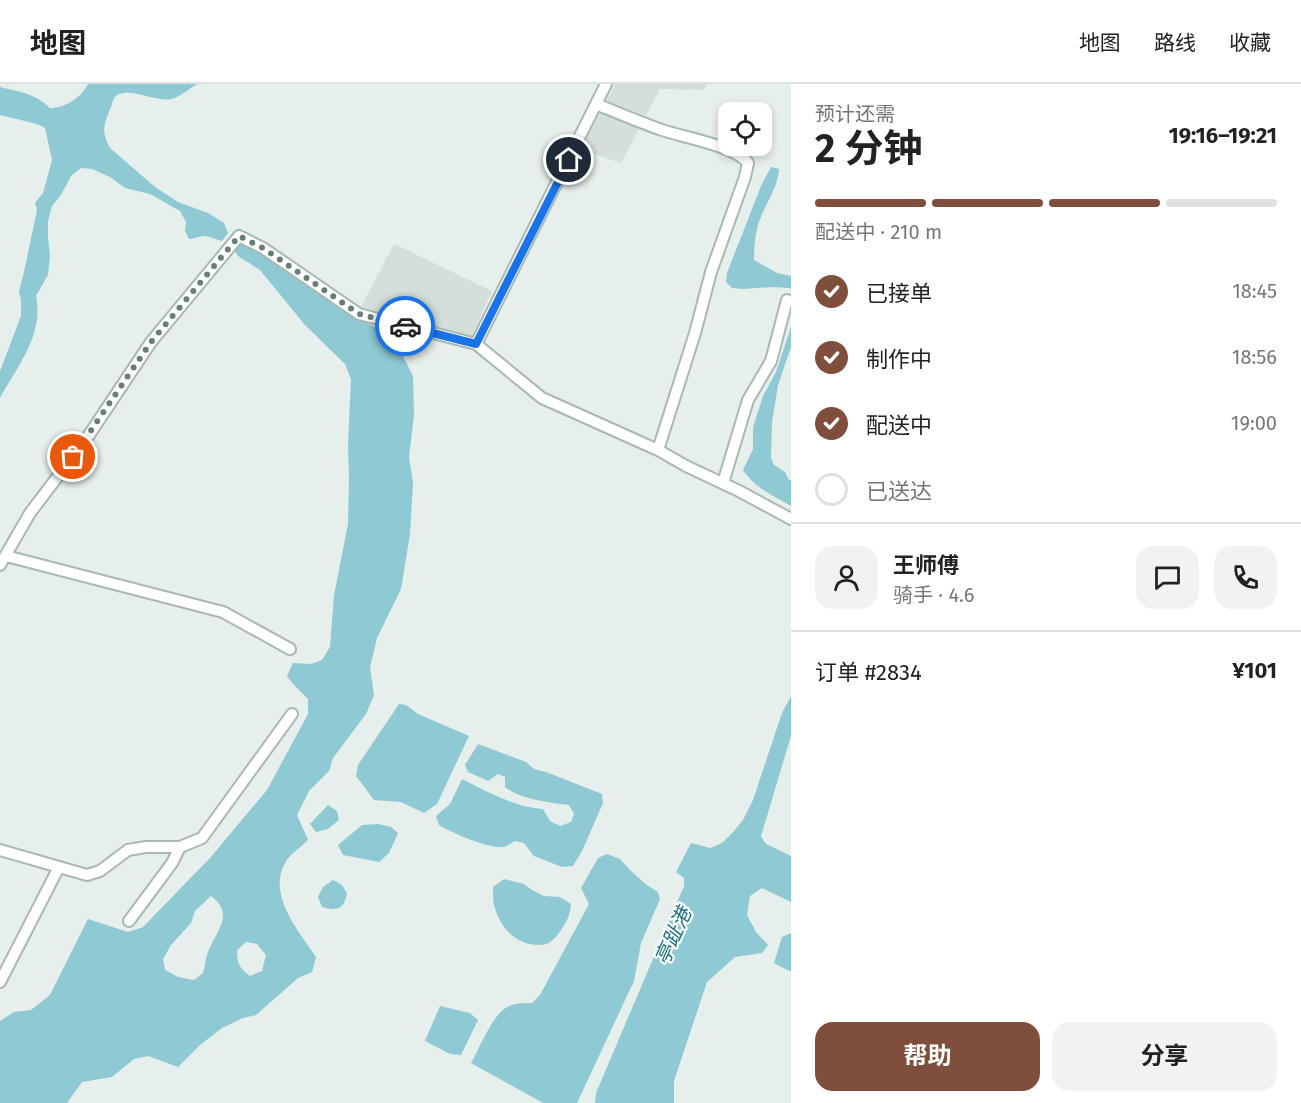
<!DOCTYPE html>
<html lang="zh">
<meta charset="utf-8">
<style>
body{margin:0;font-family:"Fira Sans","Noto Sans SC",sans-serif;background:#f2f2f2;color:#222;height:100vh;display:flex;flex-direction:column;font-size:22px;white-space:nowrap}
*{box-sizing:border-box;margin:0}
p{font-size:20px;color:#767676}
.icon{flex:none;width:33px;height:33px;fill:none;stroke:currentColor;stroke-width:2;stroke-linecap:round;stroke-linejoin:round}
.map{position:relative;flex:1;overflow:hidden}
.drawer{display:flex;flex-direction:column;background:#fff;width:510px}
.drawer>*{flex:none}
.tools{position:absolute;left:718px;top:18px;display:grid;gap:12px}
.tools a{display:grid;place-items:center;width:54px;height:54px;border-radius:12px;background:#fff;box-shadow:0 3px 9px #0003;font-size:30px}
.pin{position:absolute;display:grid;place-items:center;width:51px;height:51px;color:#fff;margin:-26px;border:3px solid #fff;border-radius:50%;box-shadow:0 2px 6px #0007}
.courier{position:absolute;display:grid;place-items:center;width:60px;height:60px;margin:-30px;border:4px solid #1a73e8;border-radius:50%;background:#fff;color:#222;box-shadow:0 2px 8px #0007}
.overview em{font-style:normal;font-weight:700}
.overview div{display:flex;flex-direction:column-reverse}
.overview{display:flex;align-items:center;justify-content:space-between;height:102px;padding:0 24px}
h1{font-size:39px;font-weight:700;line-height:45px}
.bar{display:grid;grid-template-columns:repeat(4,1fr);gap:9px 6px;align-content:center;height:72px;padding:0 24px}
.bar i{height:8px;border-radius:4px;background:#e0e0e0}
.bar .on{background:#804e3d}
.bar p{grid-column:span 4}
.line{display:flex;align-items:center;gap:15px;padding:0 24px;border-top:2px solid #e0e0e0}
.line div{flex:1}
.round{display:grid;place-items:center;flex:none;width:63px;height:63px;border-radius:18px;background:#f2f2f2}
ol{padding:0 24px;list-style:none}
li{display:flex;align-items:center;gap:18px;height:66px}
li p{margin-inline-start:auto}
li .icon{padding:6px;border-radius:50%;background:#804e3d;color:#fff;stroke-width:4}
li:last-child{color:#767676}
li i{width:33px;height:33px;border:3px solid #e0e0e0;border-radius:50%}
.cta{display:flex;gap:12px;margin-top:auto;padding:12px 24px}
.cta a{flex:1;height:69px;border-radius:18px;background:#804e3d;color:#fff;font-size:24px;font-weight:700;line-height:69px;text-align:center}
.cta a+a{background:#f2f2f2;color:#222}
header{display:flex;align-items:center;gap:36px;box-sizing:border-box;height:84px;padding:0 30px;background:#fff;border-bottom:2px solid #e0e0e0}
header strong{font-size:28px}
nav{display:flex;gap:33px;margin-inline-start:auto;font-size:21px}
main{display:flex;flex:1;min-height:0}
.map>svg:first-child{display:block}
.built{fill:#d4dfda}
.water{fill:#8ec9d4;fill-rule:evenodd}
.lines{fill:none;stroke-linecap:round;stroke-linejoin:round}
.river{stroke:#8ec9d4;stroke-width:16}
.minor-casing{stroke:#a8b8b2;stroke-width:14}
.minor{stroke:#fff;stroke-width:10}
.done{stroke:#687f78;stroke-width:6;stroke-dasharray:0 10.8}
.route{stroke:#1a73e8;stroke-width:8}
.labels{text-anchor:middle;stroke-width:4.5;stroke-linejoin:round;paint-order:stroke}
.water-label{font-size:20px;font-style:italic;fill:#1c6f80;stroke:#f7fbf9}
</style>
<header>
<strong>地图</strong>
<nav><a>地图</a><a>路线</a><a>收藏</a></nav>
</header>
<main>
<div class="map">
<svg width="791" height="1019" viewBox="0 0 791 1019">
<rect width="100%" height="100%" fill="#e6efeb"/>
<!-- built -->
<path class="built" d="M615,0H706L704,6L660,5L621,79L581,66Z
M394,160L492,207L471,254L361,223Z"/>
<!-- water -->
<path class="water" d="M88,0H197C189,5 181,12 172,15C156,19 125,0 114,14C112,18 111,24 109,28C103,43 102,49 110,64L155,103L178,118L208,129L224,139L228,149L222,157C216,156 210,152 204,152C199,152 194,155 189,155L185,147L186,138L180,127L150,110L125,104L110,93L92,85L81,84L71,92L61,111L52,122L48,137V154L50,171L48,191L36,212C44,251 18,281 0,314V287L21,232V217L19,207L24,188L37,126L35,119L43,109L52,76L45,44L37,40L0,31V3C20,8 34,9 50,24C65,24 81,14 88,0Z
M771,83L779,85C778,104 765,120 759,138C755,150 754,164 754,176L777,189L791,192V205L789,204L772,203L743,205L732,204L726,198L727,189L761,102Z
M240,157L271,175L352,232L375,243L402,270L413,292L414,331L409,373L413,399L410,450L401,505L377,554L370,583L374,611L366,630L333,674L329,687L309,707L297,731L308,756C301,763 289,771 285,779C267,811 299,847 316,873L312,888L298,894L256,931L243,934L222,944L200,961L178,983L148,972L134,975L112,993L82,998L67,1019H0V937L14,928L31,926L50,911L88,835L128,848L143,843L210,774L267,706L308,630V615L293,600L287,592L293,579L311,580L322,576L330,563L334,511L348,440L349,393L348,360L351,295L345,280L305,241L260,186L238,172L233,165ZM211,812C237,832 214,848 207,871C205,877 205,883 203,889L194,896L178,893L165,886L163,875L171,861L191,839L195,827ZM246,858L257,860L266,871L262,887L250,892C239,884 237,879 237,866Z
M791,243V263L778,301L772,338L771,374L774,381L785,388L789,396H791V422C773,412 755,404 743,386L753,365V343L763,312L776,288Z
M791,612V652L761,752C769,766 776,777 791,785V818L762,804L750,812L747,831L756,848L768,861L762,869L735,873L707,898L674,997V1019H595L596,1009L684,802V794L676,788L691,759L710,764L722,759L734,747L743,736L753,716L782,629Z
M399,620L406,621L418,630L469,652L437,720L424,729L401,718L374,716L356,692L358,681Z
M478,660L526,678L534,685L546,688L602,710L603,719L582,767L573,782L562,783L534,772L524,759L515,757C511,759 506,763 502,763C486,764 453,749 439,741L436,732L450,720L462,695C488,708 514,723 543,725L550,737L560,742L571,738L574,730L569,721C550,719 519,715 505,703V693L498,690L488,697L468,688L465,681Z
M328,721L337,727L339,736L328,745L316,748L310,740Z
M378,740L391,743L398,749L389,769L379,778L343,771L338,761L362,741Z
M607,770L620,775L632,788L647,801L658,808L660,815L641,859L634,897L577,1019H543L471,979C479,965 491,935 504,925C512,919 522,919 532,919L540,911L589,820L581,804L598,774Z
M504,795L524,800L532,806L544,812L560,813L571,820C570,831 567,837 561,846C552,859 547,863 530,860C511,856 499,840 494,821C493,816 493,809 493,803Z
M333,796L342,801L347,809C344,826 337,827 322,823L318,813L323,803Z
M791,849V887L787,886L774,879L782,853Z
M440,922L470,929L478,936L461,971L450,970L425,957Z"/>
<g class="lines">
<!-- river -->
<path class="river" d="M754,763L791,781"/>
<!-- minor casing -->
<g class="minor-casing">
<path id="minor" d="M596,20C618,29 639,38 662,46C682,53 736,62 748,79L745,93L711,188L695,249L658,366
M476,260L606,0
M723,399L748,316L771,277L787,216
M6,472L223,528L290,565
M0,481L30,429L87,354L151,258L239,152L263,164L359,230L476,260L542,314L658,366L686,382L739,407L791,435
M0,766L87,791L100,787L128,766L146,763H180L202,754L292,630
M129,837L172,779L180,763
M0,898L59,783"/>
</g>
<!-- minor -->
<use href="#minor" class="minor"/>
</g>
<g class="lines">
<!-- done -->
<path class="done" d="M73,373L151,258L239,152L263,164L359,230L405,242"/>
<!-- route -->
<path class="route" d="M405,242L476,260L569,76"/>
</g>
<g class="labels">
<!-- water labels -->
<g class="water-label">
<text transform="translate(673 852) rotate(-66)" y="7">亭趾港</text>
</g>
</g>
</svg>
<div class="tools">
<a><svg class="icon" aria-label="locate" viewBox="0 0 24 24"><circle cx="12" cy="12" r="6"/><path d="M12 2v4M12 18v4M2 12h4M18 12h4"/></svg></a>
</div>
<div class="pin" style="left:73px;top:373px;background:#ea580c"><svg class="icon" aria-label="bag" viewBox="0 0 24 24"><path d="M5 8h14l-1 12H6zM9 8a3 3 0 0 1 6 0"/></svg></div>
<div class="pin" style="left:569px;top:76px;background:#1f2937"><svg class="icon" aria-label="home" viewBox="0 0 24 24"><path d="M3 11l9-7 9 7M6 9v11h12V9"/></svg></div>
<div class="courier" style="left:405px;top:242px"><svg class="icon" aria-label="car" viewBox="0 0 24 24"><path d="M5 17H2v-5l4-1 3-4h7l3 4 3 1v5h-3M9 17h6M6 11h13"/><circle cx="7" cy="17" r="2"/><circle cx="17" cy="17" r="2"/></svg></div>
</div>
<section class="drawer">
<div class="overview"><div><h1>2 分钟</h1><p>预计还需</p></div><em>19:16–19:21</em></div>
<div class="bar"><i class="on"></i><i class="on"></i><i class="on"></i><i></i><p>配送中 · 210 m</p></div>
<ol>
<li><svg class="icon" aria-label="check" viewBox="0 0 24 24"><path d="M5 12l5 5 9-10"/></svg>已接单<p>18:45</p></li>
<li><svg class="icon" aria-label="check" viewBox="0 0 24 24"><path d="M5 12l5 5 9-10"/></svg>制作中<p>18:56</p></li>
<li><svg class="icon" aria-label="check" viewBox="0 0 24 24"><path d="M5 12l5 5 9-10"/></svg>配送中<p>19:00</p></li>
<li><i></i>已送达</li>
</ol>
<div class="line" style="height:108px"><a class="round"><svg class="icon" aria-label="person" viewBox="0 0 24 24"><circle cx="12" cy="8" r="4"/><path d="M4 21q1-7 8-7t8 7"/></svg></a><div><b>王师傅</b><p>骑手 · 4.6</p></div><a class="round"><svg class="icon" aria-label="chat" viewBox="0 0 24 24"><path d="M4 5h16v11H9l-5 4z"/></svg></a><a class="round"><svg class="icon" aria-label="phone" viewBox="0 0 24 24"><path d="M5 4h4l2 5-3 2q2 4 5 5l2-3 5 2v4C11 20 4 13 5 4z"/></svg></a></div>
<div class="line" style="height:78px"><div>订单 #2834</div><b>¥101</b></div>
<div class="cta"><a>帮助</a><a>分享</a></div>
</section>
</main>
